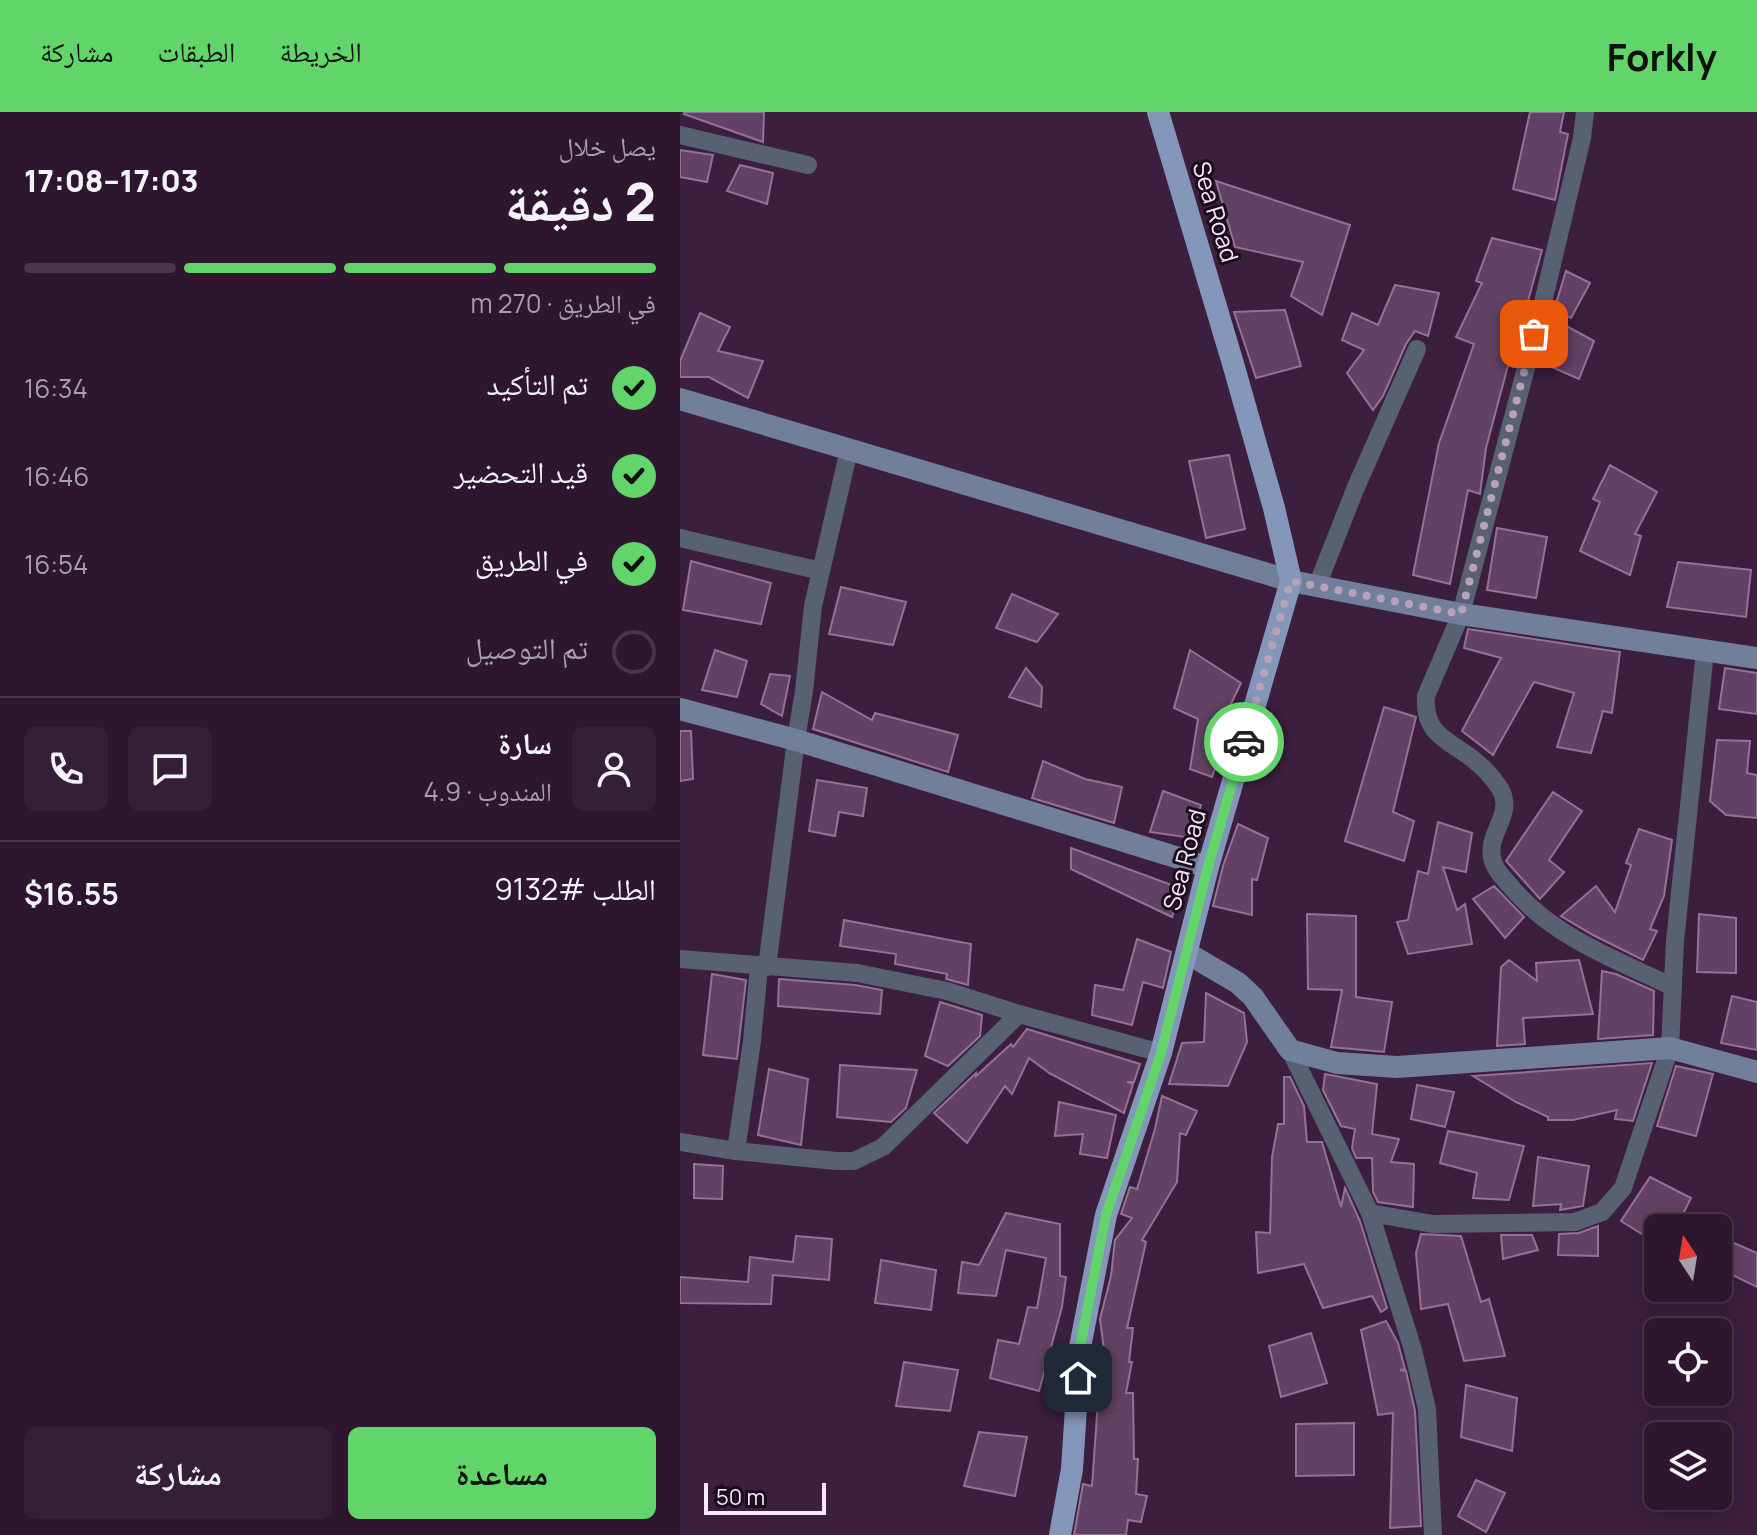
<!DOCTYPE html>
<html lang="ar">
<meta charset="utf-8">
<style>
body{margin:0;font-family:Manrope,"Noto Naskh Arabic",sans-serif;background:#351f36;color:#f1f3f6;direction:rtl;height:100vh;display:flex;flex-direction:column;font-size:30px;white-space:nowrap}
*{box-sizing:border-box;margin:0}
p{font-size:26px;color:#a79faa}
.icon{flex:none;width:44px;height:44px;fill:none;stroke:currentColor;stroke-width:2;stroke-linecap:round;stroke-linejoin:round}
.map{position:relative;flex:1;overflow:hidden;direction:ltr}
.side{display:flex;flex-direction:column;background:#2d162e;width:680px}
.side>*{flex:none}
.needle{width:52px;rotate:348deg}
.fabs{position:absolute;left:964px;top:1102px;display:grid;gap:16px}
.fabs a{display:grid;place-items:center;width:88px;height:88px;border-radius:12px;background:#2d162e;box-shadow:0 4px 20px #0003,0 0 0 2px #48354a;font-size:40px}
.scale{position:absolute;left:24px;bottom:20px;width:122px;box-sizing:border-box;padding-left:8px;border:4px solid #fae7fb;border-top:0;font-size:22px;line-height:28px;white-space:nowrap;color:#fae7fb;-webkit-text-stroke:6px #1b0e1c;paint-order:stroke}
.pin{position:absolute;display:grid;place-items:center;width:68px;height:68px;color:#fff;margin:-34px;border-radius:16px;box-shadow:0 4px 12px #0006}
.courier{position:absolute;display:grid;place-items:center;width:80px;height:80px;margin:-40px;border:6px solid #61d56a;border-radius:50%;background:#fff;color:#222;box-shadow:0 2px 10px #0007}
.summary em{font-style:normal;font-weight:800}
.summary div{display:flex;flex-direction:column-reverse}
.summary{display:flex;align-items:center;justify-content:space-between;height:136px;padding:0 24px}
h1{font-size:52px;font-weight:800;line-height:60px}
.bar{display:grid;grid-template-columns:repeat(4,1fr);gap:12px 8px;align-content:center;height:96px;padding:0 24px}
.bar i{height:10px;border-radius:6px;background:#48354a}
.bar .current{background:#61d56a}
.bar p{grid-column:span 4}
.line{display:flex;align-items:center;gap:20px;padding:0 24px;border-top:2px solid #48354a}
.line div{flex:1}
.round{display:grid;place-items:center;flex:none;width:84px;height:84px;border-radius:12px;background:#351f36}
ol{padding:0 24px;list-style:none}
li{display:flex;align-items:center;gap:24px;height:88px}
li p{margin-inline-start:auto}
li .icon{padding:8px;border-radius:50%;background:#61d56a;color:#111;stroke-width:4}
li:last-child{color:#a79faa}
li i{width:44px;height:44px;border:4px solid #48354a;border-radius:50%}
.button{display:flex;gap:16px;margin-top:auto;padding:16px 24px}
.button a{flex:1;height:92px;border-radius:12px;background:#61d56a;color:#111;font-size:32px;font-weight:800;line-height:92px;text-align:center}
.button a+a{background:#351f36;color:#f1f3f6}
header{display:flex;align-items:center;gap:48px;box-sizing:border-box;height:112px;padding:0 40px;background:#61d56a;color:#111}
header strong{font-size:38px}
nav{display:flex;gap:44px;margin-inline-start:auto;font-size:28px}
main{display:flex;flex:1;min-height:0}
.map>svg:first-child{display:block}
.building{fill:#624264;stroke:#947196;stroke-width:2}
.lines{fill:none;stroke-linecap:round;stroke-linejoin:round}
.minor{stroke:#586173;stroke-width:18}
.secondary{stroke:#717f9b;stroke-width:22}
.primary{stroke:#8496ba;stroke-width:22}
.done{stroke:#b8a1b9;stroke-width:8;stroke-dasharray:0 14.4}
.route{stroke:#61d56a;stroke-width:10}
.labels{text-anchor:middle;stroke-width:6;stroke-linejoin:round;paint-order:stroke}
.street-label{font-size:24px;fill:#fae7fb;stroke:#1b0e1c}
</style>
<header>
<strong>Forkly</strong>
<nav><a>الخريطة</a><a>الطبقات</a><a>مشاركة</a></nav>
</header>
<main>
<div class="map">
<svg width="1077" height="1423" viewBox="0 0 1077 1423">
<rect width="100%" height="100%" fill="#3c1e3e"/>
<!-- building -->
<path class="building" d="M4,0H84L83,30L4,2Z
M850,0H884L880,20L888,22L875,88L833,77Z
M0,38L33,43L27,70L0,65Z
M60,53L93,61L87,92L47,79Z
M536,69L670,113L642,203L611,184L623,150L555,135Z
M812,126L862,138L848,189H850L833,248L830,246L806,336L800,382L788,378L770,472L733,463L759,331L794,232L776,225L802,171L796,169Z
M886,159L910,171L891,206L874,198Z
M715,173L759,181L748,224L735,219L726,232L703,284L693,298L667,261L684,238L662,228L672,201L698,213Z
M605,198L621,254L576,266L554,200Z
M20,201L50,215L38,239L83,249L68,286L29,265H0V249Z
M881,211L914,229L899,267L860,250Z
M549,343L565,417L526,426L509,349Z
M930,353L977,380L955,422L961,424L950,463L900,439L920,390L913,387Z
M817,416L867,425L856,486L807,478Z
M11,449L91,471L81,512L3,498Z
M998,450L1071,458L1066,505L987,495Z
M161,475L226,490L213,533L149,522Z
M332,482L378,502L357,530L316,516Z
M788,517L940,540L932,601L923,599L911,641L877,635L894,581L854,570L813,643L782,619L821,546L784,536Z
M35,538L67,549L57,585L22,578Z
M510,538L561,571L532,631L542,636L532,665L510,657L518,607L494,596Z
M346,556L362,575L361,595L329,585Z
M1045,556L1077,561V602L1039,597Z
M90,562L110,564L102,604L81,592Z
M142,580L192,608L195,601L278,623L268,660L133,617Z
M704,595L736,605L713,700L734,709L724,749L665,729Z
M0,619H11L13,667L0,669Z
M1037,628L1070,629L1067,661L1077,663V706L1046,703L1030,689Z
M363,649L405,667L442,675L434,711L352,686Z
M137,668L187,676L183,704L159,700L155,724L129,719Z
M483,679L521,693L511,726L470,720Z
M873,680L902,699L869,748L884,760L860,787L826,749Z
M758,710L792,721L786,760L763,755L777,798L785,792L792,832L728,842L717,810L728,808L738,759L748,762Z
M558,712L588,726L577,768L572,767V803L533,794L543,754Z
M959,717L992,728L984,784L970,817L977,819L963,848L913,823L881,804L916,774L935,800L951,753L946,751Z
M391,736L500,776L492,805L391,757Z
M814,774L844,805L825,826L793,787Z
M627,802L676,804V885L712,890L704,940L651,935L662,878L628,877Z
M1019,802L1056,806V861L1017,860Z
M164,808L291,832L288,873L266,867L267,862L215,852L216,842L160,834Z
M457,827L491,840L483,876L463,870L452,913L412,903L415,873L443,878Z
M829,848L857,869L856,851L899,848L913,902L843,906L845,932L817,934L821,855Z
M922,859L936,862L974,879L973,923L918,927Z
M32,862L66,868L57,947L23,943Z
M99,867L175,873L202,878L200,902L98,894Z
M526,881L564,901L567,930L548,974L489,972L502,931L524,930Z
M1052,884L1077,890V938L1041,931Z
M260,890L302,903L300,924L268,954L245,944Z
M347,917L460,952L454,970H447L453,972L444,1001L369,961L349,946L332,982L325,974L287,1031L254,1001L296,961V964L331,932L333,935Z
M972,951L953,1009L935,1007L937,998L893,1008H868V1005L836,990L793,964Z
M160,953L237,958L226,996L211,1010L157,1005Z
M996,954L1033,962L1016,1024L977,1014Z
M89,957L128,967L121,1033L78,1023Z
M645,962L697,972L692,1022L719,1027L711,1050L734,1052L733,1095L698,1090L693,1080L692,1046H676L672,1036L675,1017L661,1014L643,978Z
M604,965H610L624,994L627,1030H642L661,1095L665,1076L680,1109L707,1196L701,1200L692,1184L643,1196L624,1152L578,1161L576,1120L590,1121L592,1045L598,1012H604Z
M737,973L774,980L765,1015L731,1007Z
M482,984L517,999L506,1023L500,1021L497,1070L462,1128L466,1130L447,1216H453L449,1250H452L446,1281H453L454,1347H458L456,1382L467,1384L461,1410L448,1408L446,1423H394L403,1372L412,1374L421,1246H425L420,1207L431,1164L435,1128L452,1106L441,1102L450,1075L457,1077L475,1017Z
M379,990L436,1003L427,1046L400,1042L403,1022L375,1024Z
M768,1019L844,1034L829,1088L793,1086L797,1061L760,1051Z
M858,1045L909,1054L903,1094L880,1098L881,1092L853,1094Z
M14,1052L43,1054L42,1087L14,1086Z
M970,1065L1011,1086L996,1116H978V1132L941,1109Z
M326,1101L380,1112V1164L386,1165L382,1195L359,1279L310,1266L318,1228L339,1232L348,1195L357,1196L366,1146L326,1138L316,1184L278,1181L282,1150L299,1153Z
M918,1114V1144L878,1143L879,1122L899,1121Z
M741,1122L781,1124L801,1190L809,1187L825,1244L784,1249L768,1192L741,1197L736,1141Z
M821,1123H852L858,1138L823,1147Z
M116,1124L152,1127L149,1168L93,1163L91,1192L0,1191V1165L68,1170L70,1145L113,1150Z
M1038,1124L1077,1141V1175L1038,1156Z
M201,1148L256,1158L251,1198L195,1191Z
M706,1209L718,1231L725,1257L720,1258L726,1259L735,1299L741,1414L710,1416L713,1301L698,1303L681,1218Z
M631,1221L647,1271L601,1285L589,1234Z
M224,1250L278,1258L270,1299L216,1294Z
M786,1273L837,1286L832,1339L781,1325Z
M674,1311V1363L616,1364V1312Z
M299,1320L347,1325L335,1384L284,1374Z
M796,1368L825,1381L806,1420L778,1404Z"/>
<g class="lines">
<!-- minor -->
<path class="minor" d="M905,0L902,26L860,203L781,502L746,584C743,623 769,628 794,648C803,655 813,666 819,675C836,701 807,720 812,745C814,758 824,766 832,776C875,826 935,847 993,875
M0,23L128,53
M0,426L141,459
M637,474L676,375L737,237
M0,847L177,861L267,879L339,902L481,941
M87,855L116,628L124,579L133,494L169,338
M610,938L690,1101L733,1238L747,1297L753,1423
M0,1030L56,1039L156,1049H174L203,1035L339,902
M56,1039L72,929L79,855
M690,1101L753,1112L895,1110L922,1100L943,1076L990,936L995,829L1025,539"/>
<!-- secondary -->
<path class="secondary" d="M0,287L611,469L781,502L1077,546
M0,597L116,628L528,755
M507,841L558,871L573,885L610,938L657,951L717,955L990,936L1077,960"/>
<!-- primary -->
<path class="primary" d="M380,1423L392,1357L400,1235L426,1103L481,941L528,755L611,469L594,396L554,255L478,0"/>
</g>
<g class="lines">
<!-- done -->
<path class="done" d="M564,630L611,469L781,502L854,222"/>
<!-- route -->
<path class="route" d="M398,1266L400,1235L426,1103L481,941L528,755L564,630"/>
</g>
<g class="labels">
<!-- street labels -->
<g class="street-label">
<text transform="translate(535 100) rotate(73)" y="8">Sea Road</text>
<text transform="translate(505 748) rotate(-75)" y="8">Sea Road</text>
</g>
</g>
</svg>
<div class="fabs">
<a><svg class="needle" viewBox="-14 -14 28 28"><path d="M0-13l5 13h-10z" fill="#e53935"/><path d="M0 13l5-13h-10z" fill="#a79faa"/></svg></a>
<a><svg class="icon" aria-label="locate" viewBox="0 0 24 24"><circle cx="12" cy="12" r="6"/><path d="M12 2v4M12 18v4M2 12h4M18 12h4"/></svg></a>
<a><svg class="icon" aria-label="layers" viewBox="0 0 24 24"><path d="M12 4l9 5-9 5-9-5zM3 14l9 5 9-5"/></svg></a>
</div>
<div class="scale">50 m</div>
<div class="pin" style="left:854px;top:222px;background:#ea580c"><svg class="icon" aria-label="bag" viewBox="0 0 24 24"><path d="M5 8h14l-1 12H6zM9 8a3 3 0 0 1 6 0"/></svg></div>
<div class="pin" style="left:398px;top:1266px;background:#1f2937"><svg class="icon" aria-label="home" viewBox="0 0 24 24"><path d="M3 11l9-7 9 7M6 9v11h12V9"/></svg></div>
<div class="courier" style="left:564px;top:630px"><svg class="icon" aria-label="car" viewBox="0 0 24 24"><path d="M5 17H2v-5l4-1 3-4h7l3 4 3 1v5h-3M9 17h6M6 11h13"/><circle cx="7" cy="17" r="2"/><circle cx="17" cy="17" r="2"/></svg></div>
</div>
<section class="side">
<div class="summary"><div><h1>2 دقيقة</h1><p>يصل خلال</p></div><em>17:03–17:08</em></div>
<div class="bar"><i class="current"></i><i class="current"></i><i class="current"></i><i></i><p>في الطريق · 270 m</p></div>
<ol>
<li><svg class="icon" aria-label="check" viewBox="0 0 24 24"><path d="M5 12l5 5 9-10"/></svg>تم التأكيد<p>16:34</p></li>
<li><svg class="icon" aria-label="check" viewBox="0 0 24 24"><path d="M5 12l5 5 9-10"/></svg>قيد التحضير<p>16:46</p></li>
<li><svg class="icon" aria-label="check" viewBox="0 0 24 24"><path d="M5 12l5 5 9-10"/></svg>في الطريق<p>16:54</p></li>
<li><i></i>تم التوصيل</li>
</ol>
<div class="line" style="height:144px"><a class="round"><svg class="icon" aria-label="person" viewBox="0 0 24 24"><circle cx="12" cy="8" r="4"/><path d="M4 21q1-7 8-7t8 7"/></svg></a><div><b>سارة</b><p>المندوب · 4.9</p></div><a class="round"><svg class="icon" aria-label="chat" viewBox="0 0 24 24"><path d="M4 5h16v11H9l-5 4z"/></svg></a><a class="round"><svg class="icon" aria-label="phone" viewBox="0 0 24 24"><path d="M5 4h4l2 5-3 2q2 4 5 5l2-3 5 2v4C11 20 4 13 5 4z"/></svg></a></div>
<div class="line" style="height:104px"><div>الطلب #9132</div><b>$16.55</b></div>
<div class="button"><a>مساعدة</a><a>مشاركة</a></div>
</section>
</main>
